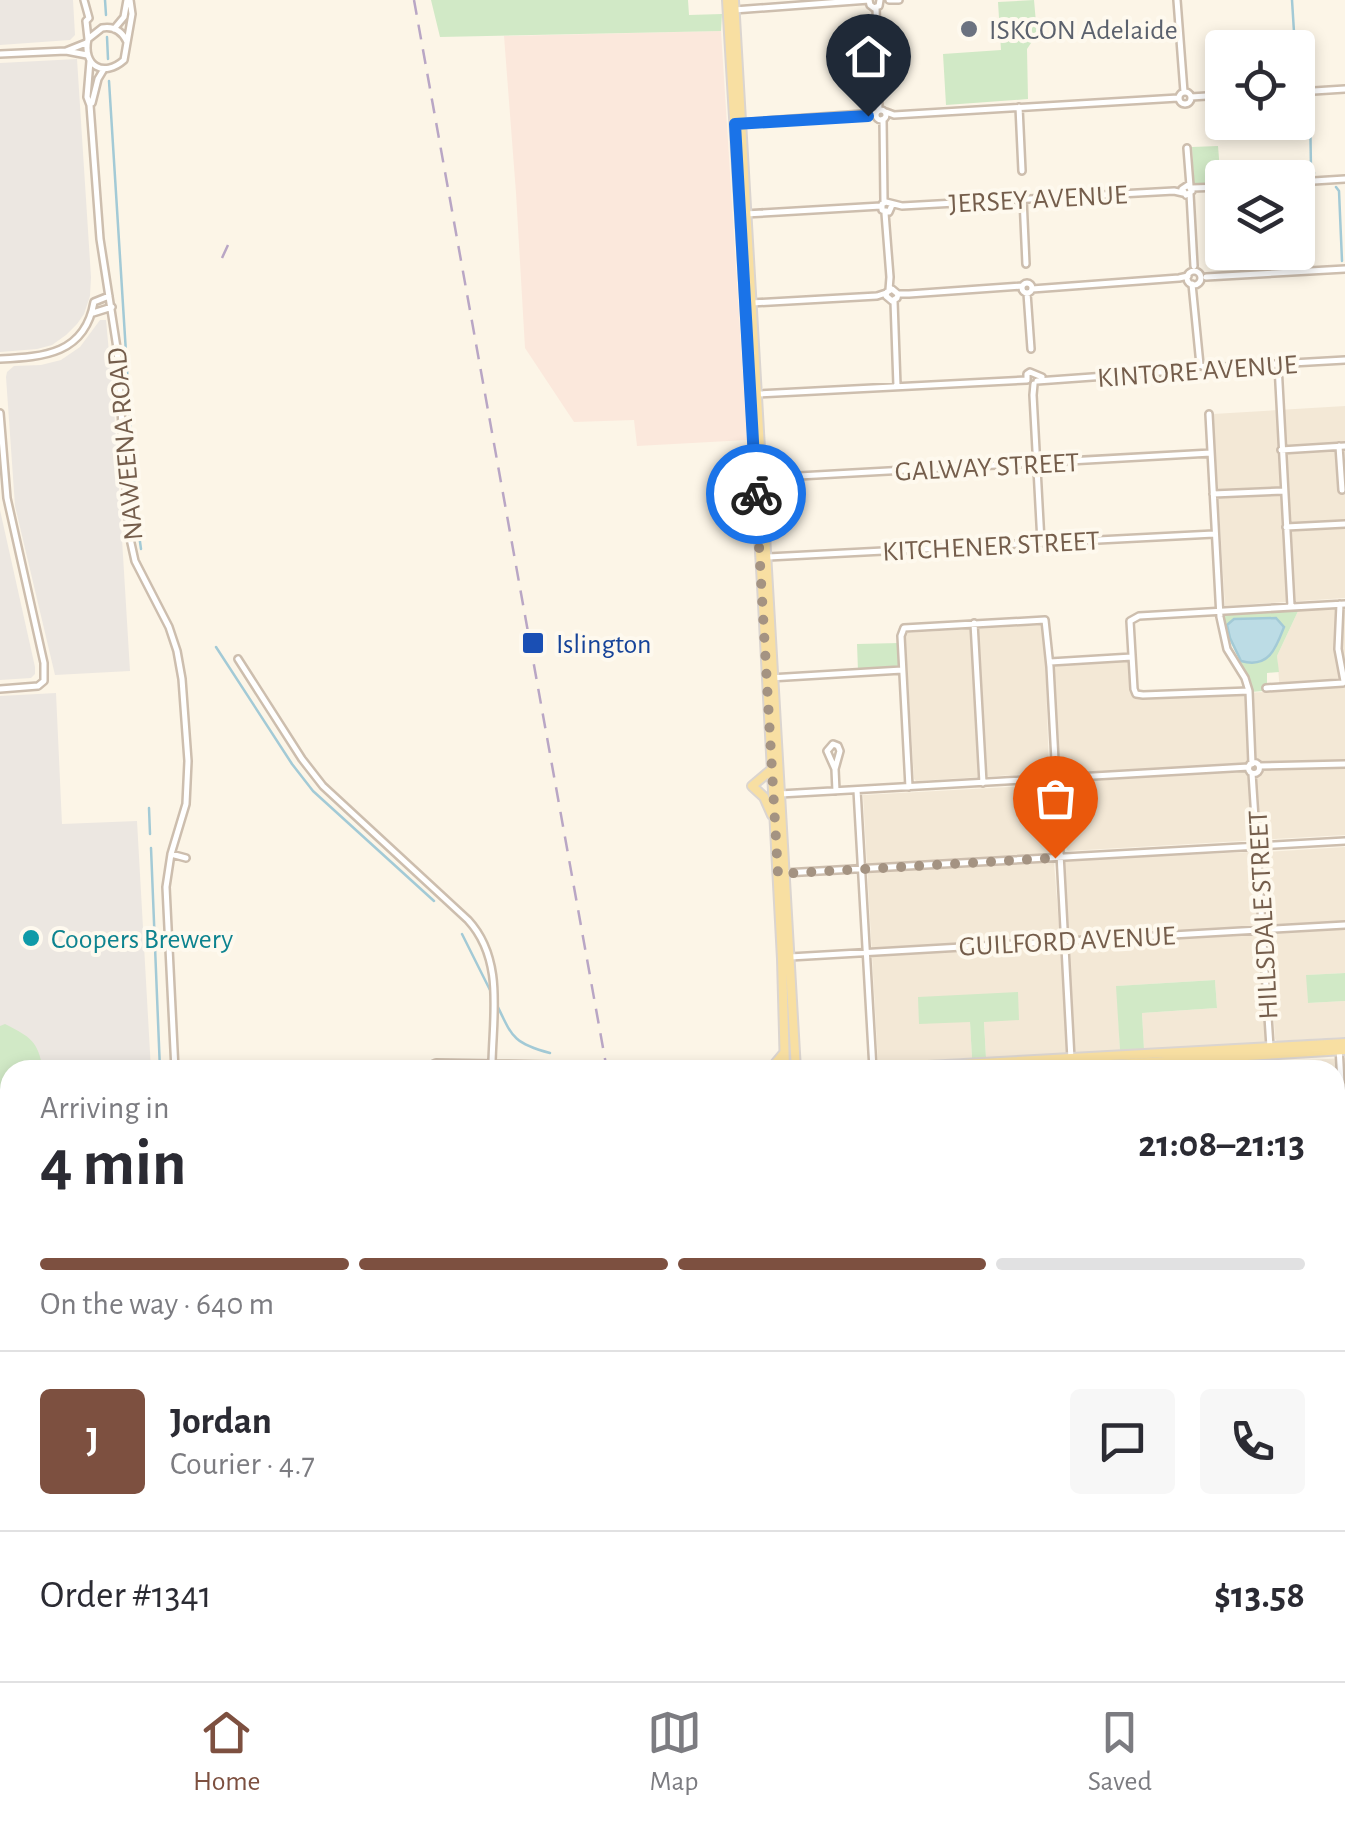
<!DOCTYPE html>
<meta charset="utf-8">
<style>
body{margin:0;font-family:"Alegreya Sans",sans-serif;background:#f7f7f7;color:#2b2b33;height:100vh;display:flex;flex-direction:column;font-size:38px;white-space:nowrap}
*{box-sizing:border-box;margin:0}
p{font-size:32px;color:#7c7c81}
.icon{flex:none;width:55px;height:55px;fill:none;stroke:currentColor;stroke-width:2;stroke-linecap:round;stroke-linejoin:round}
.map{position:relative;flex:1;overflow:hidden}
.drawer{position:absolute;left:0px;top:1060px;width:1345px;height:622px;display:flex;flex-direction:column;background:#fff;border-radius:30px 30px 0 0;box-shadow:0 5px 15px #0003}
.drawer>*{flex:none}
.fabs{position:absolute;left:1205px;top:30px;display:grid;gap:20px}
.fabs a{display:grid;place-items:center;width:110px;height:110px;border-radius:10px;background:#fff;box-shadow:0 5px 15px #0003;font-size:50px}
.pin{position:absolute;display:grid;place-items:center;width:85px;height:85px;color:#fff;margin:-102px -42px;border-radius:50% 50% 50% 0;rotate:-45deg;box-shadow:0 0 10px #0007}
.pin .icon{rotate:45deg}
.courier{position:absolute;display:grid;place-items:center;width:100px;height:100px;margin:-50px;border:8px solid #1a73e8;border-radius:50%;background:#fff;color:#222;box-shadow:0 2px 12px #0007}
.overview em{font-style:normal;font-weight:700}
.overview div{display:flex;flex-direction:column-reverse}
.overview{display:flex;align-items:center;justify-content:space-between;height:170px;padding:0 40px}
h1{font-size:65px;font-weight:700;line-height:75px}
.bar{display:grid;grid-template-columns:repeat(4,1fr);gap:15px 10px;align-content:center;height:120px;padding:0 40px}
.bar i{height:12px;border-radius:8px;background:#e1e1e2}
.bar .on{background:#7d5040}
.bar p{grid-column:span 4}
.line{display:flex;align-items:center;gap:25px;padding:0 40px;border-top:2px solid #e1e1e2}
.line div{flex:1}
.round{display:grid;place-items:center;flex:none;width:105px;height:105px;border-radius:10px;background:#f7f7f7}
.dock{display:flex;justify-content:space-around;align-items:center;height:140px;border-top:2px solid #e1e1e2;background:#fff;font-size:28px;color:#7c7c81}
.dock a{display:grid;justify-items:center;gap:5px}
.dock .on{color:#7d5040}
.map>svg:first-child{display:block}
.residential{fill:#f3e8d6}
.commercial{fill:#fbe8dc}
.industrial{fill:#ece7e1}
.green{fill:#d1e9c6}
.water{fill:#bcdce5;stroke:#a3cad6;stroke-width:2.5}
.lines{fill:none;stroke-linecap:round;stroke-linejoin:round}
.stream{stroke:#a3cad6;stroke-width:2.5}
.minor-casing{stroke:#cdbeae;stroke-width:10}
.major-casing{stroke:#dbd5d0;stroke-width:12}
.minor{stroke:#fff;stroke-width:5}
.major{stroke:#f8dfa2;stroke-width:8}
.rail{stroke:#b9a6c5;stroke-width:2.5;stroke-dasharray:15 10;stroke-linecap:butt}
.done{stroke:#a49382;stroke-width:10;stroke-dasharray:0 18}
.route{stroke:#1a73e8;stroke-width:12}
.worship-dot{fill:#6b7280;stroke:#fef9ee;stroke-width:4}
.transit-dot{fill:#1a4fb4;stroke:#fef9ee;stroke-width:4}
.culture-dot{fill:#0f9aa8;stroke:#fef9ee;stroke-width:4}
.labels{text-anchor:middle;stroke-width:8;stroke-linejoin:round;paint-order:stroke}
.worship-label{font-size:28px;fill:#5b616d;stroke:#fef9ee;text-anchor:start}
.street-label{font-size:28px;fill:#755e4c;stroke:#fef9ee}
.transit-label{font-size:28px;fill:#164399;stroke:#fef9ee;text-anchor:start}
.culture-label{font-size:28px;fill:#0d838f;stroke:#fef9ee;text-anchor:start}
</style>
<div class="map">
<svg width="1345" height="1681" viewBox="0 0 1345 1681">
<rect width="100%" height="100%" fill="#fcf5e7"/>
<!-- residential -->
<path class="residential" d="M1345,406V598L1225,606L1213,414Z
M1345,608V835L1068,851L1066,848L1053,665L1128,661L1131,695L1138,699L1280,691L1277,656L1299,609Z
M1044,625L1049,770L1047,773L916,781L914,779L905,633Z
M1047,785L1051,789L1053,849L1069,1053L986,1058L984,1021L1018,993L970,1022L972,1058L881,1063L878,1062L863,795Z
M1345,847V973L1307,975L1308,1003L1345,1001V1037L1277,1041L1275,1039L1265,852Z
M1251,852L1267,1042L1144,1049L1142,1013L1217,1008L1215,980L1117,986L1120,1051L1074,1053L1063,860Z
M1345,1058V1681H837L836,1673L1335,1672V1070H1118Z"/>
<!-- commercial -->
<path class="commercial" d="M721,31L747,440L637,446L634,420L574,422L525,348L516,193L504,36Z"/>
<!-- industrial -->
<path class="industrial" d="M0,0H73L75,35L70,40L0,45Z
M77,59L91,277L90,296L84,314L77,324L66,335L52,345L37,349L0,352V63Z
M100,320H106L114,407L130,671L55,675L15,506L6,377L7,372L14,366L41,365L61,360L80,347Z
M0,510L35,667V674L31,678L0,680Z
M56,693L62,824L137,821L151,1070H10V1105H0V696Z"/>
<!-- green -->
<path class="green" d="M431,0H688L689,15L722,14L721,31L440,37Z
M1034,0L1037,34L1027,49L1028,99L946,105L943,54L1001,50L998,2Z
M1218,146L1221,183L1194,184L1192,147Z
M1299,609L1277,656L1279,672L1267,673V685L1263,686V691L1251,692C1248,664 1225,645 1224,615Z
M899,643L901,669L858,671L857,644Z
M1345,973V1001L1308,1003L1306,975Z
M1215,980L1217,1008L1142,1013L1144,1049L1120,1051L1116,986Z
M1018,992L1019,1020L984,1022L986,1058H972L970,1022L919,1024L918,997Z
M5,1024C30,1037 38,1040 43,1070H10V1105H0V1026Z
M0,1474L10,1488V1535L0,1539Z"/>
<!-- water -->
<path class="water" d="M1276,618L1284,627C1276,648 1269,669 1241,661L1230,638L1227,625L1234,619Z"/>
<g class="lines">
<!-- stream -->
<path class="stream" d="M105,0L106,15
M1292,0L1295,48
M107,37L108,59
M109,81L136,513L141,549
M1308,101L1310,106L1311,170L1314,173
M1336,187L1339,191L1342,261
M216,647L292,764L313,791L434,901
M149,808L150,834
M151,848L160,1070
M462,934L493,996
M496,1003C512,1036 512,1043 550,1053"/>
<!-- minor casing -->
<g class="minor-casing">
<path id="minor" d="M84,0L89,18L86,21L88,39
M869,0L870,5L874,8L879,6L880,0
M889,0H899
M1177,0L1184,92
M876,7L879,110
M734,10L869,0
M114,29L124,17L127,0
M127,42C122,31 114,26 102,28L88,39C82,66 104,78 124,60L132,14L130,0
M66,51L86,43
M0,54L66,51L87,55
M90,61L87,97L90,105L100,239L117,348L129,534L135,561L169,627L177,651L182,679L188,761L186,804L171,854L166,887L175,1070
M1179 98a6 6 0 1 1 12 0a6 6 0 1 1-12 0Z
M1298,92L1345,89
M1191,97L1222,95
M92,103L98,79L104,69
M1019,107L1022,171
M876 115a5 5 0 1 1 10 0a5 5 0 1 1-10 0Z
M886,112L894,115L1178,98
M883,119L884,201
M740,123L876,113
M1187,148L1190,186
M1298,182L1345,179
M1188,185L1192,191L1186,195L1182,189Z
M1192,188L1222,187
M1190,194L1194,266
M1023,198L1026,264
M892,205L889,212L882,210V204L886,202L902,206L1174,191L1183,193
M885,213L890,277L889,290
M745,214L881,206
M1187 278a7 7 0 1 1 14 0a7 7 0 1 1-14 0Z
M1206,277L1345,269
M1022 288a5 5 0 1 1 10 0a5 5 0 1 1-10 0Z
M1192,284L1200,365
M1032,289L1179,278L1188,276
M1027,293L1031,349
M898,294L897,298L892,301L886,296L887,292L892,289L898,294H909L1022,286
M894,301L897,386
M751,303L877,296L886,293
M93,313L112,307
M0,359C44,357 85,354 94,302L109,296
M1278,365L1291,606
M1027,380V374L1030,372L1042,377
M1037,381L1189,370L1200,365L1206,368L1345,360
M1034,384L1033,395L1041,542
M757,394L1027,380
M0,413L7,498L44,663V681L38,686L0,689
M1209,414L1220,617L1227,649L1245,678L1249,691L1252,764
M1339,446L1342,490
M1281,450L1345,446
M763,478L1211,453
M1213,494L1284,491
M1286,527L1345,524
M768,557L1214,534
M974,623L983,783
M238,659L302,759L323,786L468,920C504,959 493,1014 492,1063
M1050,662L1132,657
M770,678L902,670
M1266,688L1343,683L1344,681L1338,649L1340,604
M1249,691L1143,695L1136,694L1134,689L1130,621L1139,616L1345,604
M1248.5 768a5.5 5.5 0 1 1 11 0a5.5 5.5 0 1 1-11 0Z
M1259,766L1345,764
M835,769L827,751L833,744L838,746L840,751L835,769L836,791
M1252,773L1270,1047
M909,787L901,636L904,628L1045,620L1050,667L1071,1059
M857,790L873,1069
M780,794L1249,767
M171,854L186,858
M784,873L1345,841
M790,957L1345,925
M1339,1047L1345,1154
M421,1070L436,1063L551,1065L570,1070
M1335,1209L1345,1208
M0,1288L10,1287
M1335,1329H1345
M0,1379L10,1381
M1335,1414H1345
M0,1468L10,1478
M1335,1503L1345,1502
M1335,1588H1345
M0,1628L10,1626
M65,1672V1681
M145,1672L146,1681
M292,1672V1681
M377,1672L378,1681
M573,1672V1681
M700,1672V1681
M740,1672L741,1681
M1034,1672L1035,1681
M1261,1672L1262,1681
M1334,1681L1345,1680"/>
</g>
<!-- major casing -->
<g class="major-casing">
<path id="major" d="M727,0L762,585L782,959L785,1070
M734,0L796,1070
M734,523L754,512L756,506
M771,770L752,786L764,797L772,815
M765,1070L774,1065L784,1053
M855,1070L1345,1043
M1016,1070L1345,1050
M0,1114H10
M0,1126H10
M825,1672V1681
M830,1672L831,1681"/>
</g>
<!-- minor -->
<use href="#minor" class="minor"/>
<!-- major -->
<use href="#major" class="major"/>
<!-- rail -->
<path class="rail" d="M414,0L607,1070
M222,258L228,245
M708,1672V1681"/>
</g>
<g class="lines">
<!-- done -->
<path class="done" d="M756,494L778,874L1055,858"/>
<!-- route -->
<path class="route" d="M756,494L735,124L868,116"/>
</g>
<!-- markers -->
<circle class="worship-dot" cx="969" cy="29" r="10"/>
<rect class="transit-dot" x="521" y="631" width="24" height="24" rx="5"/>
<circle class="culture-dot" cx="31" cy="938" r="10"/>
<g class="labels">
<!-- worship labels -->
<g class="worship-label">
<text x="989" y="39">ISKCON Adelaide</text>
</g>
<!-- street labels -->
<g class="street-label">
<text transform="translate(1038 198) rotate(-3)" y="10">JERSEY AVENUE</text>
<text transform="translate(1197 370) rotate(-4)" y="10">KINTORE AVENUE</text>
<text transform="translate(124 444) rotate(-95)" y="10">NAWEENA ROAD</text>
<text transform="translate(987 466) rotate(-3)" y="10">GALWAY STREET</text>
<text transform="translate(991 545) rotate(-3)" y="10">KITCHENER STREET</text>
<text transform="translate(1262 915) rotate(-93)" y="10">HILLSDALE STREET</text>
<text transform="translate(1067 940) rotate(-3)" y="10">GUILFORD AVENUE</text>
</g>
<!-- transit labels -->
<g class="transit-label">
<text x="556" y="653">Islington</text>
</g>
<!-- culture labels -->
<g class="culture-label">
<text x="51" y="948">Coopers Brewery</text>
</g>
</g>
</svg>
<div class="fabs">
<a><svg class="icon" aria-label="locate" viewBox="0 0 24 24"><circle cx="12" cy="12" r="6"/><path d="M12 2v4M12 18v4M2 12h4M18 12h4"/></svg></a>
<a><svg class="icon" aria-label="layers" viewBox="0 0 24 24"><path d="M12 4l9 5-9 5-9-5zM3 14l9 5 9-5"/></svg></a>
</div>
<div class="pin" style="left:1055px;top:858px;background:#ea580c"><svg class="icon" aria-label="bag" viewBox="0 0 24 24"><path d="M5 8h14l-1 12H6zM9 8a3 3 0 0 1 6 0"/></svg></div>
<div class="pin" style="left:868px;top:116px;background:#1f2937"><svg class="icon" aria-label="home" viewBox="0 0 24 24"><path d="M3 11l9-7 9 7M6 9v11h12V9"/></svg></div>
<div class="courier" style="left:756px;top:494px"><svg class="icon" aria-label="bike" viewBox="0 0 24 24"><circle cx="6" cy="16" r="4"/><circle cx="18" cy="16" r="4"/><path d="M6 16l4-8h5l3 8M10 8l3 8H6M13 5h3"/></svg></div>
<section class="drawer">
<div class="overview"><div><h1>4 min</h1><p>Arriving in</p></div><em>21:08–21:13</em></div>
<div class="bar"><i class="on"></i><i class="on"></i><i class="on"></i><i></i><p>On the way · 640 m</p></div>
<div class="line" style="height:180px"><b class="round" style="background:#7d5040;color:#fff">J</b><div><b>Jordan</b><p>Courier · 4.7</p></div><a class="round"><svg class="icon" aria-label="chat" viewBox="0 0 24 24"><path d="M4 5h16v11H9l-5 4z"/></svg></a><a class="round"><svg class="icon" aria-label="phone" viewBox="0 0 24 24"><path d="M5 4h4l2 5-3 2q2 4 5 5l2-3 5 2v4C11 20 4 13 5 4z"/></svg></a></div>
<div class="line" style="height:130px"><div>Order #1341</div><b>$13.58</b></div>
</section>
</div>
<nav class="dock">
<a class="on"><svg class="icon" aria-label="home" viewBox="0 0 24 24"><path d="M3 11l9-7 9 7M6 9v11h12V9"/></svg>Home</a>
<a><svg class="icon" aria-label="map" viewBox="0 0 24 24"><path d="M3 6l6-2 6 2 6-2v14l-6 2-6-2-6 2zM9 4v14M15 6v14"/></svg>Map</a>
<a><svg class="icon" aria-label="saved" viewBox="0 0 24 24"><path d="M7 4h10v16l-5-4-5 4z"/></svg>Saved</a>
</nav>
